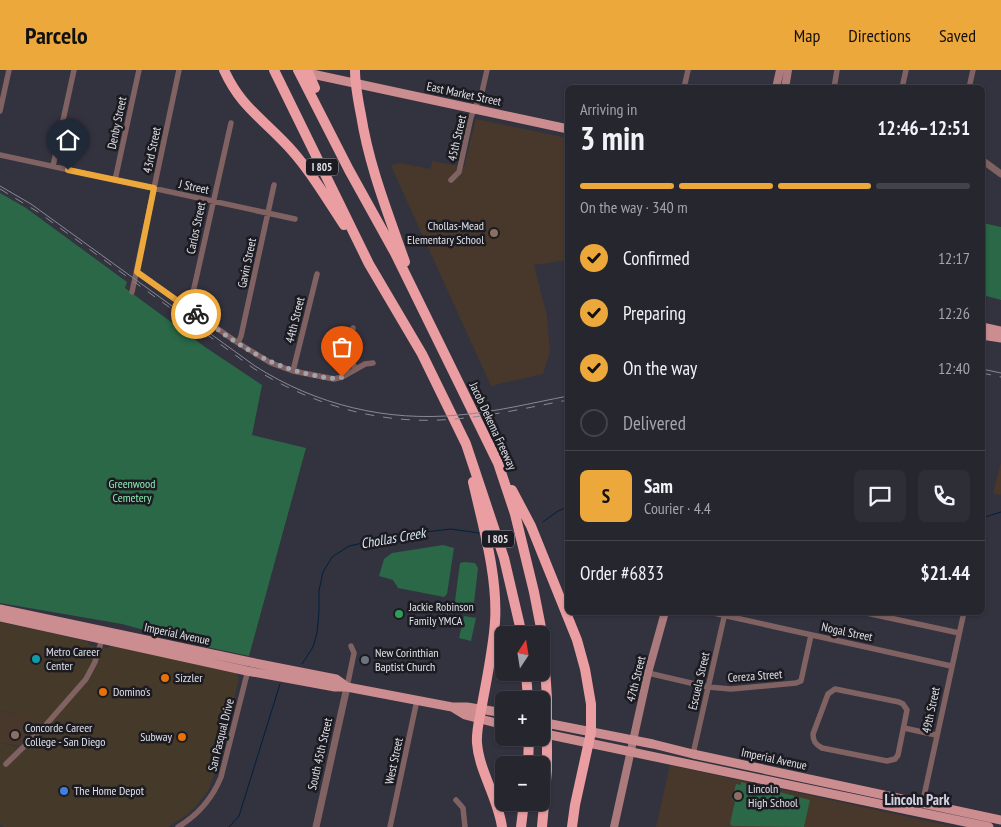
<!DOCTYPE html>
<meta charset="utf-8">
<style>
body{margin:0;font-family:"PT Sans Narrow",sans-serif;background:#2e2e37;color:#f1f3f6;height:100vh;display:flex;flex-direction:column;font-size:19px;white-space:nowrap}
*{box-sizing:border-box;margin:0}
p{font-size:16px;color:#a4a5aa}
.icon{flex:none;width:28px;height:28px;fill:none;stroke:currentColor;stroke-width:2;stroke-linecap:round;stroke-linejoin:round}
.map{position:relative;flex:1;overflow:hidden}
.details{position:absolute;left:565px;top:15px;width:420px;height:530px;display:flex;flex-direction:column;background:#26262f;border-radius:8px;box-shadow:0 1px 4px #0004,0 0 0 1px #42434b}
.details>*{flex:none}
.needle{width:32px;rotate:12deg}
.tools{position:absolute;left:495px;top:556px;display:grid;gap:10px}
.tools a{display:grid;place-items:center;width:55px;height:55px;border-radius:8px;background:#26262f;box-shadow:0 1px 4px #0004,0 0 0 1px #42434b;font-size:25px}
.pin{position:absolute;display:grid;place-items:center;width:42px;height:42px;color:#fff;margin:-51px -21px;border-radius:50% 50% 50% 0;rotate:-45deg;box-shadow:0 0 5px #0007}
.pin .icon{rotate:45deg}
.courier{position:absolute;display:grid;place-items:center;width:50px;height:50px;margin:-25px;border:4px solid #eda83c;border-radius:50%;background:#fff;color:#222;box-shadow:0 1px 6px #0007}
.overview em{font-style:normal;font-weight:600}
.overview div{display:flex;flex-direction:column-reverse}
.overview{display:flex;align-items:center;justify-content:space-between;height:85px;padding:0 15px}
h1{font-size:32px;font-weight:600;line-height:38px}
.bar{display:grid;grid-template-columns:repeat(4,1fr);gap:8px 5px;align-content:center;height:60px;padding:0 15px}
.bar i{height:6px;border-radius:4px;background:#42434b}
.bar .active{background:#eda83c}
.bar p{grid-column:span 4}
.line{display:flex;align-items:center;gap:12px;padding:0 15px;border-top:1px solid #42434b}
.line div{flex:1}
.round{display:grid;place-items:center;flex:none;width:52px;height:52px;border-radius:8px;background:#2e2e37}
ol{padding:0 15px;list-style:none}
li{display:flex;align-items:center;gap:15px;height:55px}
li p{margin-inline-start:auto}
li .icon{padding:5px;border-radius:50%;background:#eda83c;color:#111;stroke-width:4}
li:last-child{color:#a4a5aa}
li i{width:28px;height:28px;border:2px solid #42434b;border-radius:50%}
header{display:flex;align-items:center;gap:30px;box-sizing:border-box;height:70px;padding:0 25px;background:#eda83c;color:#111}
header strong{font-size:24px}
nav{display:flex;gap:28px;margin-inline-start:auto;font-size:18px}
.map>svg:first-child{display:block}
.commercial{fill:#45392a}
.education{fill:#47382b}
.green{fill:#2a6847}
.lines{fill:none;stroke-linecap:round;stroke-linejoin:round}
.stream{stroke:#002040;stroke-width:1}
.minor{stroke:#816262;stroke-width:5.5}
.tertiary{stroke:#816262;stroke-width:7}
.secondary{stroke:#ab7a7c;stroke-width:8}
.primary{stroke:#cc8d90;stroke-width:9}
.motorway{stroke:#ea9ea1;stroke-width:10}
.tram{stroke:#898893;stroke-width:1}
.rail{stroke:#898893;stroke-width:1;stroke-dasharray:9 9;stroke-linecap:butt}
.done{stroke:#a3a3ad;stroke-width:5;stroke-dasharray:0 9}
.route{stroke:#eda83c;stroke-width:6}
.education-dot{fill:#8d6e63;stroke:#1b1b21;stroke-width:2}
.leisure-dot{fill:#2e9e5b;stroke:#1b1b21;stroke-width:2}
.culture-dot{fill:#0f9aa8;stroke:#1b1b21;stroke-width:2}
.worship-dot{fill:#6b7280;stroke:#1b1b21;stroke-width:2}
.food-dot{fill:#e8710a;stroke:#1b1b21;stroke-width:2}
.shop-dot{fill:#3f7fe0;stroke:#1b1b21;stroke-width:2}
.labels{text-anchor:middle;stroke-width:5;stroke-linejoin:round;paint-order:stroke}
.shield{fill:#1b1b21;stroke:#a5a5ac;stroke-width:1}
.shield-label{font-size:11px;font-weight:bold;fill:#e0e0e8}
.street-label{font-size:12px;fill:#e0e0e8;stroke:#1b1b21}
.poi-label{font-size:12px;fill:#e0e0e8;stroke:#1b1b21;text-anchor:start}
.park-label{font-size:12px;fill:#8cecb4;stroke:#1b1b21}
.water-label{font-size:14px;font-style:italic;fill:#d7e5f3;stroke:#1b1b21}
.quarter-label{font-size:15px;font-weight:bold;fill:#d3d1e2;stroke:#1b1b21}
</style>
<header>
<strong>Parcelo</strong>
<nav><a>Map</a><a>Directions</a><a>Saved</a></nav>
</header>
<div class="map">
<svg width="1001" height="757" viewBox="0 0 1001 757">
<rect width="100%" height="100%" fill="#33323f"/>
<!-- commercial -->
<path class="commercial" d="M0,552L86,571L90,575L107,578L112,576L236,603L239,608L219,692L209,719L198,734L188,744L168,757H4L0,754V673L18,677L21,675L37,657V655L19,645L0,640Z"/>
<!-- education -->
<path class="education" d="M476,49L567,68V190L534,195L547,246L550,282L543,304L491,316L391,96L399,93L431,99L432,91L464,97Z
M1001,392V424L999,425L993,423Z
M0,640L19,645L23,642L37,654V657L20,676L0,673Z
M670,695L955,757H656Z"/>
<!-- green -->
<path class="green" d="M0,123L26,138L127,212L125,218L205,277L262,315L252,365L306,378L249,586L202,576L122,554L0,533Z
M983,153L1001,157V230L983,225Z
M443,475L454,478L447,524L444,527L398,518L393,510L379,506L384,489L392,483Z
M464,492L475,493L478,498L474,533L472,537L456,535L455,531L460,493Z
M464,546L476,548L471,571L459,568Z
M741,712L810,730L804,757L732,756L730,754L735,731L732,730L736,714L741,715Z"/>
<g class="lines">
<!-- stream -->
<path class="stream" d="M982,448L1001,442
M543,452L558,441L568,437
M302,594L313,577L317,563L319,542V521L323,502L332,487L349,476L400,465L451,459L479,463
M229,757L239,746L280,614"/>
<!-- minor -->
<path class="minor" d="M684,18L688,0
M834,18L837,0
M902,18L906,0
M969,18L973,0
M0,41L9,0
M0,85L295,149
M53,96L74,0
M115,110L139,0
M451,110L459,102L471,47L482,22L487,0
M137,202L238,273L271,293L293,301L334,309L342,307L365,294L373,293
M132,222L179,0
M184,235L192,227L231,53
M353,258L349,280L355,299
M238,273L241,266L274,115
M293,301L317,204
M709,542L951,596
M862,542L959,563
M648,603L708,617L731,619L796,613L801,611L811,565
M347,617L354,583L351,576
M835,619L899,632L903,634L907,640L898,685L895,689L887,691L822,678C815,674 813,671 813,664L828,624Z
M904,658L936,665
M693,684L725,543
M6,694L44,657L86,609L95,592L102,569
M456,730L463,738L465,757
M922,735L964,542
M178,757C198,745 212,729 221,707L248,600
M390,757L417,630"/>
<!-- tertiary -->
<path class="tertiary" d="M982,90L1001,104
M316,757L347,617"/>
<!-- secondary -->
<path class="secondary" d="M776,18L780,0
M785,18L788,0
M614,757L648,603L665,542"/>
<!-- primary -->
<path class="primary" d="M303,2L568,59
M982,257L1001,261
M982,265L1001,268
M0,539L250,592L336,609L347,617
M0,547L247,601L335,617H347L452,637H467L504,643
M452,637L465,645L504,655
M541,652L653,674L693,684L1001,750
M541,663L989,757"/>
<!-- motorway -->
<path class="motorway" d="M224,0C240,35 258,45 283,71C307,95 325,126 344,155
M274,0L369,194L422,284L466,374L504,488L522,565
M298,0L349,100L395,183L498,393L515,444L534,522L543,568L547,628V700L542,757
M307,0L315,18
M355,0C355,15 358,30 361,45C369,96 388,143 405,192
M473,412C483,456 498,507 495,552C493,580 487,607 482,635C480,647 476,661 477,673C479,701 498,728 502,757
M512,420L531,456L577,570L585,599L591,634V662L575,735L572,757
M526,602L528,630
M528,695L529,668
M521,757L524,732"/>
<!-- tram -->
<path class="tram" d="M0,116L31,134L255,296C316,335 387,352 459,345C495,342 532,333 568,326
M982,299L1001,303"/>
<!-- rail -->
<path class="rail" d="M0,119L38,142L253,298C309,333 373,353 440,350C483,348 526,338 568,330
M982,303L1001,307"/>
</g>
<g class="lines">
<!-- done -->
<path class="done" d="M196,244C234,271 264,295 312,305C322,307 332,310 342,307"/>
<!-- route -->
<path class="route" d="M68,100L154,118L137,202L196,244"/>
</g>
<!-- markers -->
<g class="education-dot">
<circle cx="494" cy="163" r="5"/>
<circle cx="15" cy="665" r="5"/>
<circle cx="738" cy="726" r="5"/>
</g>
<circle class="leisure-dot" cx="399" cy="544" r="5"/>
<circle class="culture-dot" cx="36" cy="589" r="5"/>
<circle class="worship-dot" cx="365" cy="590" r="5"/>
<g class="food-dot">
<circle cx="165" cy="608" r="5"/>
<circle cx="103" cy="622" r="5"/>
<circle cx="182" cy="667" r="5"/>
</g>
<circle class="shop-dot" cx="64" cy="721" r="5"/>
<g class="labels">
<!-- shield labels -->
<g class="shield">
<rect x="306" y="88.5" width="32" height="17" rx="4"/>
<rect x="482" y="460.5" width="32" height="17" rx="4"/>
</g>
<g class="shield-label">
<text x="322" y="101">I 805</text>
<text x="498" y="473">I 805</text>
</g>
<!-- street labels -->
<g class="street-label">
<text transform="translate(464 24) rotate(12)" y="4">East Market Street</text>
<text transform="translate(117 53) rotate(-78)" y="4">Denby Street</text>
<text transform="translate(457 68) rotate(-77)" y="4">45th Street</text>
<text transform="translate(152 80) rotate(-78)" y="4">43rd Street</text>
<text transform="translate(194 117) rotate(12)" y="4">J Street</text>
<text transform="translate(196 158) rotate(-78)" y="4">Carlos Street</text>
<text transform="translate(247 193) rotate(-78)" y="4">Gavin Street</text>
<text transform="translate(295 250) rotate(-76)" y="4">44th Street</text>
<text transform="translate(493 356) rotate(65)" y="4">Jacob Dekema Freeway</text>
<text transform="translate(847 562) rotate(12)" y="4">Nogal Street</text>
<text transform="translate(177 564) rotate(12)" y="4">Imperial Avenue</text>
<text transform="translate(755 606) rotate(-4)" y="4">Cereza Street</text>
<text transform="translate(636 609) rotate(-76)" y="4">47th Street</text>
<text transform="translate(699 611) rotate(-77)" y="4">Escuela Street</text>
<text transform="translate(931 640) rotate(-78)" y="4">49th Street</text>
<text transform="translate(221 665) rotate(-76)" y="4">San Pasqual Drive</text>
<text transform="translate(320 684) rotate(-77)" y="4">South 45th Street</text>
<text transform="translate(774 689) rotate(12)" y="4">Imperial Avenue</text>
<text transform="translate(394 691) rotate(-78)" y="4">West Street</text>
</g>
<!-- poi labels -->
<g class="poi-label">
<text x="484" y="160" text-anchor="end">Chollas-Mead<tspan x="484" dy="14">Elementary School</tspan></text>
<text x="409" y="541">Jackie Robinson<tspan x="409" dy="14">Family YMCA</tspan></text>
<text x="46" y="586">Metro Career<tspan x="46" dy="14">Center</tspan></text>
<text x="375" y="587">New Corinthian<tspan x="375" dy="14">Baptist Church</tspan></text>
<text x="175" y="612">Sizzler</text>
<text x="113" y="626">Domino's</text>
<text x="25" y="662">Concorde Career<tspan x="25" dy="14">College - San Diego</tspan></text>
<text x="172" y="671" text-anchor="end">Subway</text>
<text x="748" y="723">Lincoln<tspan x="748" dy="14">High School</tspan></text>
<text x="74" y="725">The Home Depot</text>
</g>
<!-- park labels -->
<g class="park-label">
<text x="132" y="418">Greenwood<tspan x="132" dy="14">Cemetery</tspan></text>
</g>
<!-- water labels -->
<g class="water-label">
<text transform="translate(393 468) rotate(-10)" y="5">Chollas Creek</text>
</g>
<!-- quarter labels -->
<g class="quarter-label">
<text x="917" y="735">Lincoln Park</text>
</g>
</g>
</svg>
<div class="tools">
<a><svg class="needle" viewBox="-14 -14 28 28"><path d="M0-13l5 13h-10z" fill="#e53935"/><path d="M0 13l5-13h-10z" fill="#a4a5aa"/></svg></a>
<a>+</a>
<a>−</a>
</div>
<div class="pin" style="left:342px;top:307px;background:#ea580c"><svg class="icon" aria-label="bag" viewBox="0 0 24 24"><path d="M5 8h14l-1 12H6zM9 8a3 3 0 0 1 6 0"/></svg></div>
<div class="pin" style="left:68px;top:100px;background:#1f2937"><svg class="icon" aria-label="home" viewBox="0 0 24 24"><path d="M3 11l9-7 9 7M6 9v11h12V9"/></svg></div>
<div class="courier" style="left:196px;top:244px"><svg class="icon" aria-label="bike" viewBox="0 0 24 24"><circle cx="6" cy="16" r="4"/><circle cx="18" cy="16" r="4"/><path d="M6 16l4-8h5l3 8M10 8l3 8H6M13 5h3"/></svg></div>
<section class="details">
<div class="overview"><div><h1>3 min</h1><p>Arriving in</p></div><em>12:46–12:51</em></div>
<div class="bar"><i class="active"></i><i class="active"></i><i class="active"></i><i></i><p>On the way · 340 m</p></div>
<ol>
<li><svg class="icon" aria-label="check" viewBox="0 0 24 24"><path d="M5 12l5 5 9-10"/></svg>Confirmed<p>12:17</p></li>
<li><svg class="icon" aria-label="check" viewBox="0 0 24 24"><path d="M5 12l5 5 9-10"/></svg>Preparing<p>12:26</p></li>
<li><svg class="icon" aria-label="check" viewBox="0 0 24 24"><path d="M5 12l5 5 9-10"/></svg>On the way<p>12:40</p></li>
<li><i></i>Delivered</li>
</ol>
<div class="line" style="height:90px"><b class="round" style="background:#eda83c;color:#111">S</b><div><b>Sam</b><p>Courier · 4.4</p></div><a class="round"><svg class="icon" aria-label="chat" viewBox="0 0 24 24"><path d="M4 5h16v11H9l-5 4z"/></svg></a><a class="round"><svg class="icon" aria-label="phone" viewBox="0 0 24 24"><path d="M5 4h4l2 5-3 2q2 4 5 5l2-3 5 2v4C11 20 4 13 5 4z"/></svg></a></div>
<div class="line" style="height:65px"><div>Order #6833</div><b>$21.44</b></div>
</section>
</div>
